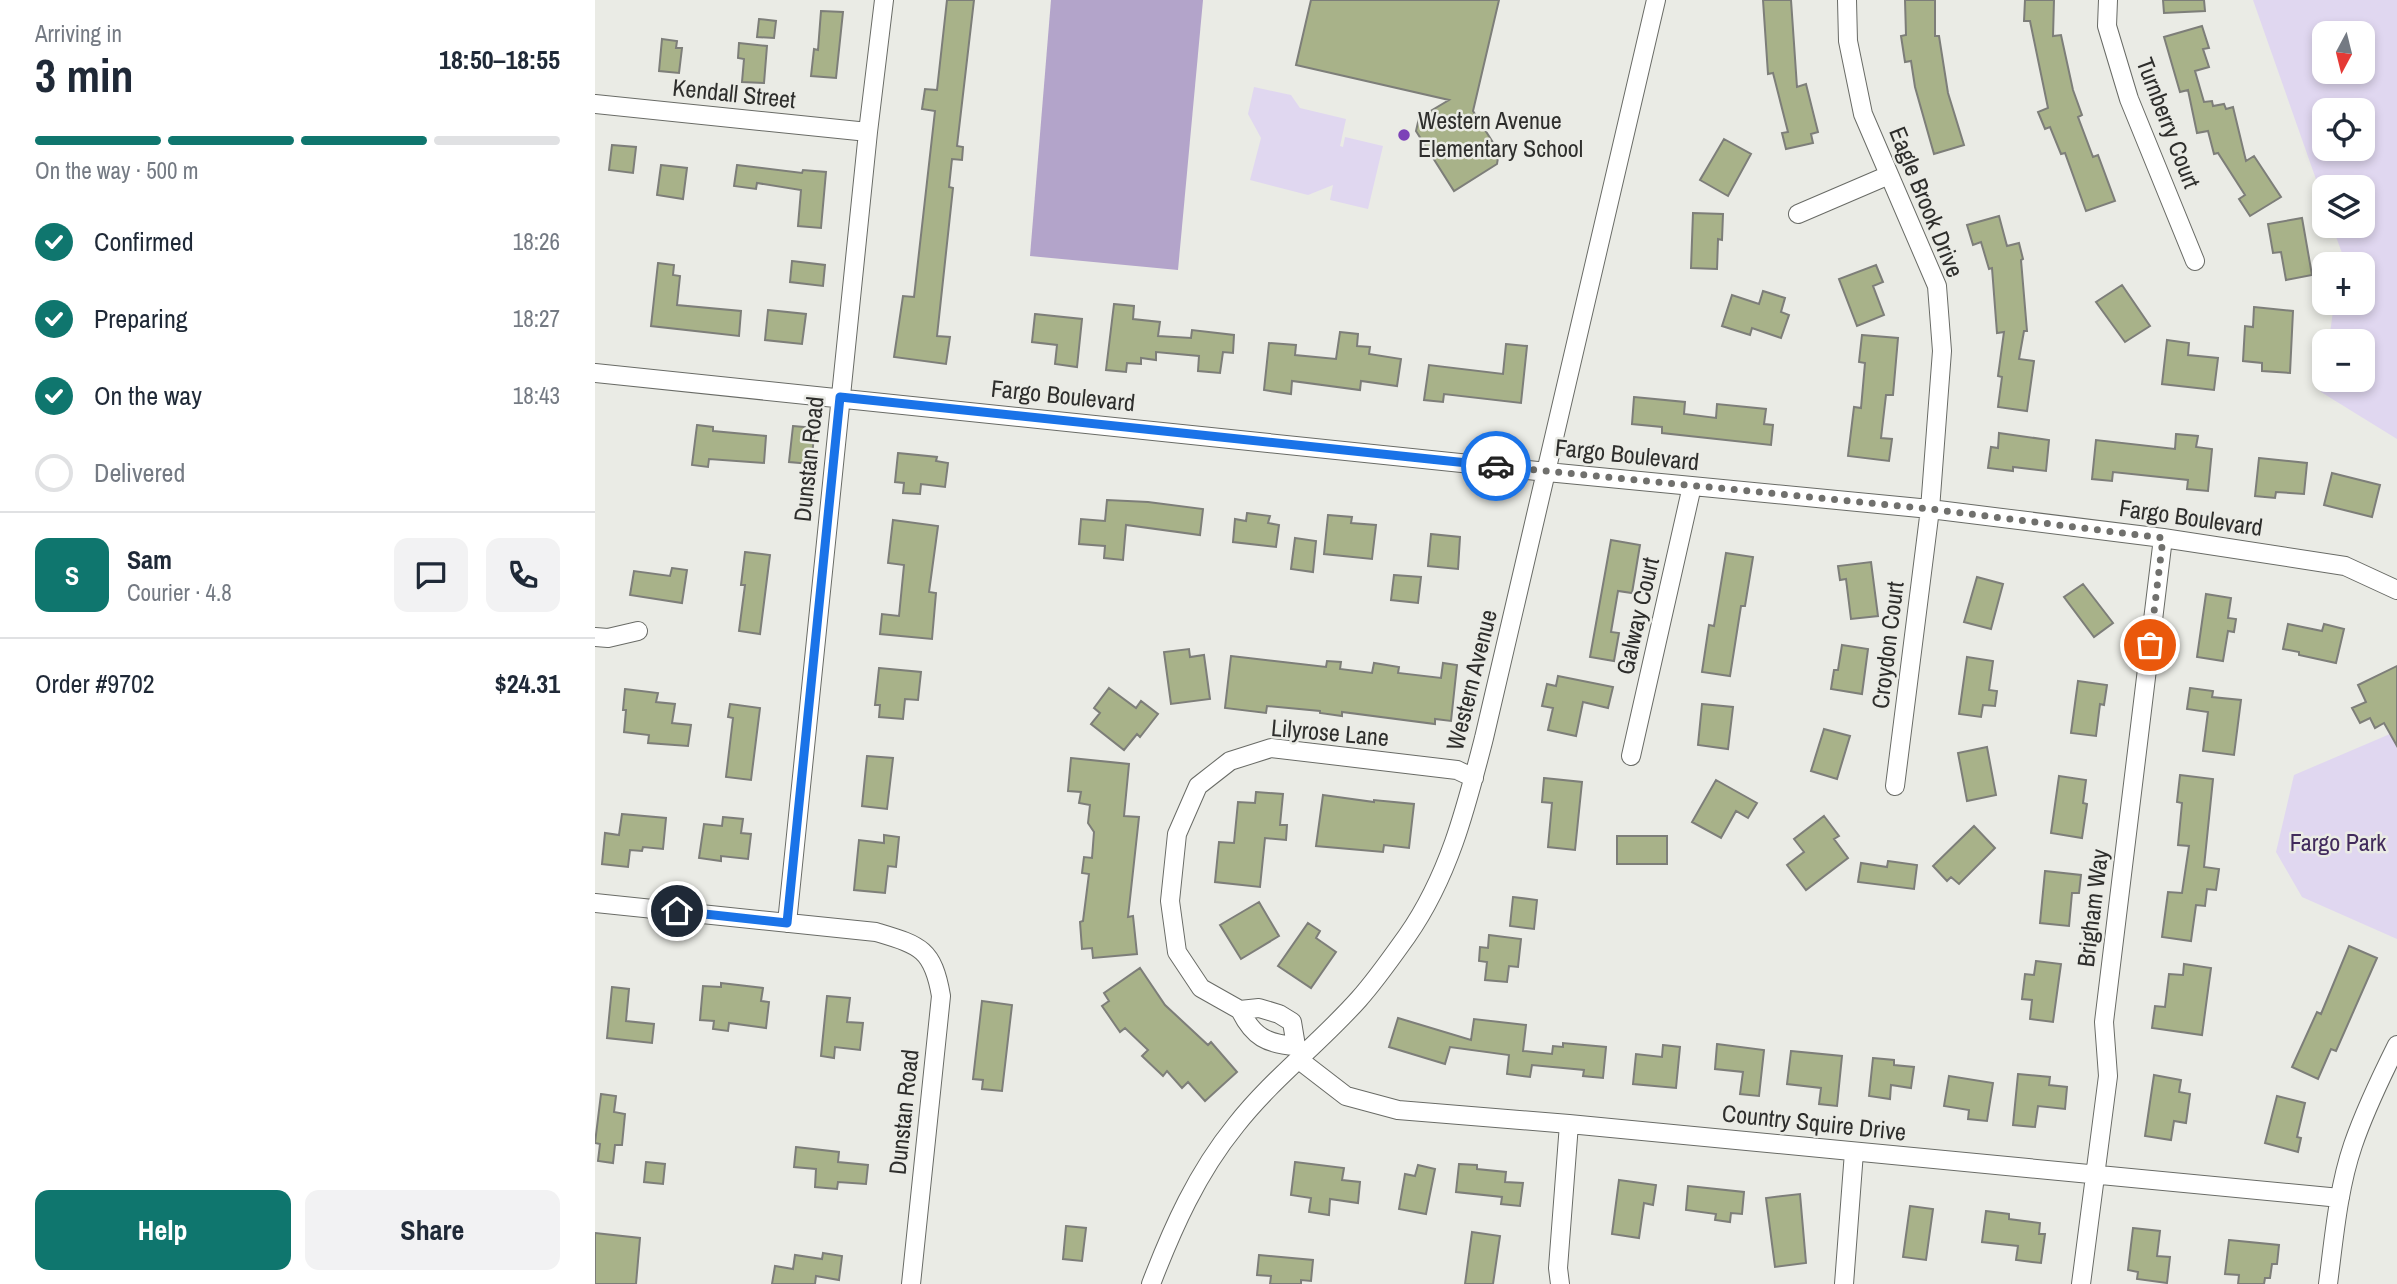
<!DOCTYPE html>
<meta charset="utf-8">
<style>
body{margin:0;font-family:"Archivo Narrow",sans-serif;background:#f2f2f3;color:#1f2937;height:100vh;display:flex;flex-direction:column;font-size:26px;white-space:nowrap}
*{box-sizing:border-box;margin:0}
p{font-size:23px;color:#747a83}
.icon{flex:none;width:38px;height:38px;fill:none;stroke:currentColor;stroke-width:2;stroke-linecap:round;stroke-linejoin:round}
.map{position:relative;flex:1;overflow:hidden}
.panel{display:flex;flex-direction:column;background:#fff;width:595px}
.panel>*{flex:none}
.needle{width:46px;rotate:187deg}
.controls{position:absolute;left:1717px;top:21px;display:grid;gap:14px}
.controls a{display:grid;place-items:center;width:63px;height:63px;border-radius:14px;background:#fff;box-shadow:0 4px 10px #0003;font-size:35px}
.pin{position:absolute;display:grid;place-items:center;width:60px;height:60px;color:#fff;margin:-30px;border:4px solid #fff;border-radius:50%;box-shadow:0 2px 7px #0007}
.courier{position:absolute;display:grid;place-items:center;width:70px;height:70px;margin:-35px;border:5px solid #1a73e8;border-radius:50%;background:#fff;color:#222;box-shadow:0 2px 9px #0007}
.head em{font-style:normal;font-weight:700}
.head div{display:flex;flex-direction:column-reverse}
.head{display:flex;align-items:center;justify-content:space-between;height:119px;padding:0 35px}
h1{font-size:46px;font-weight:700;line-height:52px}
.bar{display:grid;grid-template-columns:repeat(4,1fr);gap:10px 7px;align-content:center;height:84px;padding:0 35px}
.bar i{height:9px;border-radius:5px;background:#e0e1e3}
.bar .active{background:#0f766e}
.bar p{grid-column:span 4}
.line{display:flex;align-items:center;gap:18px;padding:0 35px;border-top:2px solid #e0e1e3}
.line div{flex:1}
.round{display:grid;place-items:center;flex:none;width:74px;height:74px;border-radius:14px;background:#f2f2f3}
ol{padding:0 35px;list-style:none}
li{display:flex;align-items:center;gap:21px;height:77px}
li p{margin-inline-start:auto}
li .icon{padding:7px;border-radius:50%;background:#0f766e;color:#fff;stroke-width:4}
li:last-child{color:#747a83}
li i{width:38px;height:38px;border:4px solid #e0e1e3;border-radius:50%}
.primary-button{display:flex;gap:14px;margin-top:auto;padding:14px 35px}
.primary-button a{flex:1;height:80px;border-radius:14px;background:#0f766e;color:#fff;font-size:28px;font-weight:700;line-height:80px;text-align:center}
.primary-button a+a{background:#f2f2f3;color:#1f2937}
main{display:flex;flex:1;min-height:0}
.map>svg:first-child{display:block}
.green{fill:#e0d7f0;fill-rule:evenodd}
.forest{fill:#b3a4ca}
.building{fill:#a8b289;stroke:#7d7e79;stroke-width:2}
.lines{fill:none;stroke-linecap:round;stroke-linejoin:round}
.minor-casing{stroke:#696b66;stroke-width:20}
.minor{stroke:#fff;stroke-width:18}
.done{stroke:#70706d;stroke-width:7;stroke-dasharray:0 12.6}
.route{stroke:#1a73e8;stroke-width:9}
.poi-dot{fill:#7c42b8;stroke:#eaebe5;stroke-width:2.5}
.labels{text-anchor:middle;stroke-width:5;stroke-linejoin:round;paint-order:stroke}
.street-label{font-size:24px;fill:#2e2e2c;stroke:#eaebe5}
.poi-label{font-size:24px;fill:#2e2e2c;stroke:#eaebe5;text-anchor:start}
.park-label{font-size:24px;fill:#412a5c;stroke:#eaebe5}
</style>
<main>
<section class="panel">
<div class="head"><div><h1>3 min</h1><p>Arriving in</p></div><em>18:50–18:55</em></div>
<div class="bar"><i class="active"></i><i class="active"></i><i class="active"></i><i></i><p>On the way · 500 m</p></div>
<ol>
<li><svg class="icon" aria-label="check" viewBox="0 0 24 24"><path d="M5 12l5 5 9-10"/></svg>Confirmed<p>18:26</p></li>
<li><svg class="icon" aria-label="check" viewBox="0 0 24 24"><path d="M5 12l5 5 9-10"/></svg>Preparing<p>18:27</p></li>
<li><svg class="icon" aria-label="check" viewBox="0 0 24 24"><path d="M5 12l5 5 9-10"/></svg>On the way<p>18:43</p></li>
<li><i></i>Delivered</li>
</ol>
<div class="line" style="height:126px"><b class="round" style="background:#0f766e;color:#fff">S</b><div><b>Sam</b><p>Courier · 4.8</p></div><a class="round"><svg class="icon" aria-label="chat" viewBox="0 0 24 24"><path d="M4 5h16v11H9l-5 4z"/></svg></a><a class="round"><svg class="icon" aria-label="phone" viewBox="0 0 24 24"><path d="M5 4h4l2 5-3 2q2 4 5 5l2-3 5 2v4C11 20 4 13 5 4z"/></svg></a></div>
<div class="line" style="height:91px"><div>Order #9702</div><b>$24.31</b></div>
<div class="primary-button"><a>Help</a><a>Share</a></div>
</section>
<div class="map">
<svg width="1802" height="1284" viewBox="0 0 1802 1284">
<rect width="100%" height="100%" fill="#eaebe5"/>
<!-- green -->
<path class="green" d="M1658,0H1802V439L1726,392L1729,373V380H1768V341H1734L1739,303H1768V264H1745L1747,253L1737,226H1768V187H1729V202ZM1729,33H1768V72H1729ZM1729,110H1768V149H1729Z
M659,87L696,95L705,108L751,119L745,146L748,147L750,137L788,146L773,209L735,200L738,185L713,195L655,180L666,138L653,114Z
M1802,731V939L1707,897L1681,852L1699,775Z"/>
<!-- forest -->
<path class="forest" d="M456,0H608L583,270L435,256Z"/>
<!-- building -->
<path class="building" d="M352,0H379L362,146L368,147L367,160L357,159L354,187L358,188L342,336L355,337L351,364L299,357L308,296L319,297L340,111L327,109L330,89L342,90Z
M716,0H904L878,111L904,152L902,164L859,191L821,131L824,118L854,100L701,65Z
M1168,0H1196L1202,87L1211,84L1223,132L1216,134L1218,143L1191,149L1187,133L1193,132L1178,73L1173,74Z
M1310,0H1340V36H1344L1353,93L1369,145L1339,154L1320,87L1316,61L1310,62L1306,36L1311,35Z
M1430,0H1459L1458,36L1466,35L1478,90L1487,115L1483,117L1498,157L1503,155L1520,201L1491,211L1470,153L1466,154L1455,127L1450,129L1443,112L1453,108L1435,21H1429Z
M1568,0H1609L1610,11L1569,13Z
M226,11L248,12L241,78L216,76L219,49L223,50Z
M164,19L181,21L179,38L162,37Z
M1607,26L1614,48L1608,49L1614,67L1600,71L1609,102L1617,101L1618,106L1629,104L1631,109L1638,107L1651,161L1659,156L1686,197L1655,216L1644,199L1650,195L1623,153L1619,154L1613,131L1602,133L1593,90L1585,92L1569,37Z
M67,39L82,41L81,48H87L84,73L64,71Z
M144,43L172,46L169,83L147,82L149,59L143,58Z
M1129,139L1156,154L1133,196L1105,180Z
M17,145L41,147L38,173L14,170Z
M66,165L92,168L88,199L62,195Z
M142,165L207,173L208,170L231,172L226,228L203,226L206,190L162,183L161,189L139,186Z
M1098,213L1128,214L1127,240L1123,239L1122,269L1096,268Z
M1404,216L1412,246L1424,243L1428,259L1426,260L1432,331H1429L1424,359L1439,361L1432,411L1403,407L1407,377L1403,376L1409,332L1402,333L1397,268L1394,269L1386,242L1378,245L1372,225Z
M1707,218L1717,275L1691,280L1686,252L1678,253L1673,224Z
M197,261L230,265L228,286L195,282Z
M63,263L79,265L78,275L85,276L82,305L146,311L144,336L56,326Z
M1281,265L1288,282L1278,286L1289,315L1262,326L1244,279Z
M1527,285L1555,326L1530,342L1501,302Z
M1168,291L1190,298L1186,312L1194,315L1186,338L1157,328L1155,335L1127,326L1137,295L1164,304Z
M519,304L539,306L538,319L565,322L563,336L596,338L597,330L639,335L638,353L628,352L625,373L603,371L604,356L561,352V360L546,358V364L532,363L531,372L511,370Z
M1659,307L1698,311L1695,373L1667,371V363L1648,361L1650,326L1658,327Z
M173,310L211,314L207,344L170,340Z
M440,314L487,319L482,367L460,364L462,345L437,342Z
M745,332L763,334L762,346L775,347L774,354L806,359L802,386L766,381L765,390L697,381L696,394L669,390L674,343L701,345L700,355L741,359Z
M1267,335L1303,338L1298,395H1291L1286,438L1297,439L1294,461L1253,456L1259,407L1266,408L1270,363L1264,362Z
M1572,340L1594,343L1593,355L1623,358L1619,390L1567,384Z
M911,344L932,346L926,403L849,394L848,402L829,400L834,365L908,374Z
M1039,397L1090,402L1089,414L1121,418L1122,404L1171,409L1169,424L1178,425L1176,445L1067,433V427L1037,424Z
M102,425L118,427V431L171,436L169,463L114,459L113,467L97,465Z
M198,426L220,428L216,464L194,462Z
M1404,433L1454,440L1451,471L1418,467V471L1393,468L1396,447L1403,448Z
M1581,434L1603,436L1601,447L1617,449L1613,491L1592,489L1593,480L1518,472L1517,481L1497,479L1501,440L1580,449Z
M303,453L342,457L341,461L353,463L350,487L326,484L325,494L308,493L309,483L300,482Z
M1664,458L1712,463L1709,494L1681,492L1680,498L1660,496Z
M1737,473L1785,485L1777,517L1729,505Z
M512,500L553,502L608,509L605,535L531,525L528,560L509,558L510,546L484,544L486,519L510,521Z
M652,513L675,516L673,523L684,525L681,547L638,542L640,519L651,521Z
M733,515L757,517L756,523L781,525L777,559L729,554Z
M298,520L343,526L334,592L341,593L337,639L285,634L287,614L304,616L309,565L293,563Z
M836,534L865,537L863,569L833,566Z
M700,538L721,541L718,572L696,569Z
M1016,540L1045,545L1037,593L1023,591L1016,632L1024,633L1019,661L995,657Z
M150,552L175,555L165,634L144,631L150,585H146Z
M1131,553L1158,557L1150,606H1146L1135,676L1107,672L1114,625L1119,626Z
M1276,562L1283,616L1256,619L1251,579L1245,580L1243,566Z
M77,568L92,570L87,603L35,595L39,571L75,576Z
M799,575L826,577L823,603L796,600Z
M1382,577L1408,584L1396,629L1369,622Z
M1488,584L1518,623L1499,637L1469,597Z
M1611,594L1636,598L1633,618L1641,619L1639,632L1633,631L1628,661L1602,657Z
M1693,624L1727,631L1729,624L1749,629L1741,663L1704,655V652L1688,649Z
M1247,645L1273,649L1267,694L1236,689L1239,670H1243Z
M594,649L595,657L609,655L615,699L576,704L569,652Z
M636,656L731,667L732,661L746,662L745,669L777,673L779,663L804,667L803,673L846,678L848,663L862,665L856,721L840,719V724L747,712V716L725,713V711L672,706L671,713L630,708Z
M1372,657L1398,661L1394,690L1402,691L1400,706L1388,705L1386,717L1364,714Z
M1802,666V746L1789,723L1780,728L1775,718L1765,723L1757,708L1771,702L1763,685Z
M284,668L326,672L323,700L310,699L308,719L284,717L285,705H280Z
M963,676L1018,687L1013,708L988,702L981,736L953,730L958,708L947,706L952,684L961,686Z
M1483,681L1512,685L1509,705L1505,704L1501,736L1476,733Z
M514,688L541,708L546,701L563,714L545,737L542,734L529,750L496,724L505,713L499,708Z
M1595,688L1618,691L1617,697L1646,700L1639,755L1608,751L1613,712L1592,709Z
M30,689L63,693L61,702L80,704L77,723L96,725L93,746L53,743L54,735L29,732L31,710H28Z
M135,704L165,708L156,780L131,777L138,718L133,717Z
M1107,704L1138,707L1133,749L1103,745Z
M1229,729L1255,736L1242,779L1216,771Z
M1392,747L1401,795L1372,801L1363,753Z
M272,756L298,758L292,809L267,806Z
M476,758L534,764L529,816L544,817L533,917L538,916L542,954L498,958L497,948L487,949L485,922L488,921L494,874L487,873L489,857L497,858L499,832L493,823L495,805L484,803L486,792L473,791Z
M1585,775L1618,779L1609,867L1624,869L1621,890L1612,889L1610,906L1601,905L1596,941L1567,937L1573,892L1587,893L1594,846L1583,845L1587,803L1582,802Z
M1464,776L1491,780L1488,803L1492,804L1487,838L1456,833Z
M949,778L987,782L980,850L953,847L957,803L947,802Z
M1121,780L1162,803L1153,818L1141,811L1126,838L1097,822Z
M661,792L688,794L685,825H692L691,840L670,838L665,887L620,882L624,842L639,843L643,802L660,803Z
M728,795L779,802V800L819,804L814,848L789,845L788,852L721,846Z
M27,814L71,818L68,849L48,847L47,851L35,850L33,867L7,864L10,833L24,835Z
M1229,816L1244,836L1239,839L1253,858L1211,890L1192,865L1209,852L1199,839Z
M128,817L148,819L146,833L156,834L153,859L126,856V861L104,858L109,824L127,826Z
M1379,826L1400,848L1364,884L1356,877L1352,881L1338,866Z
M289,835L304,837L301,867L293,866L290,893L259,890L264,840L289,843Z
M1022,836H1072V864H1022Z
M1293,861L1322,865L1319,889L1263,882L1266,863L1292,867Z
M1450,871L1486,875L1484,893H1477L1474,926L1445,923Z
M918,897L942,900L939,929L915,926Z
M664,902L684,936L646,959L625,925Z
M713,923L725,931L721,938L741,952L716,988L683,966Z
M894,935L926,939L923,967L914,966L912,982L890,980L892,962L884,961L885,947L893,948Z
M1754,946L1782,958L1741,1051L1736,1049L1723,1079L1697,1067L1722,1012L1726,1014Z
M1441,961L1466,964L1458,1022L1435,1019L1437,1000L1427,999L1430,974L1439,975Z
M1589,964L1616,968L1607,1035L1557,1028L1560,1006L1570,1007L1574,974L1588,975Z
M545,968L570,1005L613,1045L616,1042L642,1072L610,1101L593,1082L587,1088L572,1071L568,1076L547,1056L553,1050L530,1028L525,1032L507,1006L514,1001L509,993Z
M126,983L168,988L166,1001L174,1002L171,1028L134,1023L133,1031L118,1029L119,1021L105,1020L108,986L126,987Z
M17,987L34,989L31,1021L59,1024L57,1043L12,1038Z
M232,996L255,998L252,1022L268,1023L265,1050L240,1047L239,1058L226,1056Z
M387,1001L417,1005L407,1091L387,1089L388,1080L378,1079Z
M803,1018L876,1040L879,1019L931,1025L928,1051L957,1054L958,1046L968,1047V1043L1011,1047L1008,1078L988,1076L989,1070L937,1065L935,1077L912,1074L914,1055L855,1047L850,1064L794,1047Z
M1122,1044L1169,1050L1164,1096L1145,1094L1148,1072L1120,1069Z
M1068,1045L1085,1047L1081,1088L1038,1084L1041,1054L1067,1057Z
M1196,1051L1247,1056L1242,1106L1224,1104L1226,1088L1192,1084Z
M1278,1058L1299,1060V1065L1319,1067L1316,1088L1296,1085L1295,1099L1274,1096Z
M1423,1074L1455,1077L1454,1085L1472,1087L1470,1109L1443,1106L1440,1127L1418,1125Z
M1559,1075L1586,1080L1584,1092L1595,1094L1591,1123L1579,1121L1576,1140L1550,1136Z
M1354,1076L1398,1083L1392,1121L1373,1119L1374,1110L1349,1106Z
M6,1094L21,1096L19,1112L30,1114L27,1145H20L18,1163L3,1161L5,1144L0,1143Z
M1682,1096L1710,1103L1702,1137L1706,1138L1703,1152L1670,1143Z
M201,1147L244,1152L243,1162L273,1165L271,1184L243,1182L242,1189L220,1187L221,1169L199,1167Z
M51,1162L70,1164L68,1184L49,1182Z
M700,1162L749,1168L747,1180L765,1182L763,1203L735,1199L734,1215L714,1212L716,1198L696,1195Z
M864,1164L882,1165V1169L911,1172L910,1182L928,1183L925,1206L906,1204L907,1197L861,1192Z
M823,1165L840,1169L831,1214L804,1209L810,1174L820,1176Z
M1024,1180L1061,1185L1058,1205L1049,1203L1044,1238L1017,1234Z
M1093,1186L1149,1192L1147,1214L1136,1213L1135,1222L1120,1220L1121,1214L1091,1210Z
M1205,1194L1211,1263L1180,1267L1171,1198Z
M1315,1206L1338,1209L1331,1260L1308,1257Z
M1391,1211L1414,1214V1219L1445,1223L1444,1234H1450L1446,1263L1421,1260L1423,1246L1387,1242Z
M471,1226L491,1228L487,1261L468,1259Z
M1538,1228L1565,1231L1562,1256L1575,1257L1572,1283L1542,1279L1543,1272L1533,1270Z
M877,1232L905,1236L898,1284H870Z
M0,1233L45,1238L41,1284H0Z
M1634,1240L1684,1245L1682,1264H1677L1675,1278H1670L1669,1284H1643L1644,1275L1630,1274Z
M228,1253L247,1256L244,1280L221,1276L220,1284H177L180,1266L198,1269L200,1255L227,1259Z
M664,1255L718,1260L716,1281L706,1280V1284H675L676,1276L662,1275Z"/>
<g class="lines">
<!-- minor casing -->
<g class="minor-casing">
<path id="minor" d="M1252,0L1253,41L1268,114L1342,286L1347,351L1335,509L1300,786
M1513,0L1512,26L1534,99L1600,261
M0,104L273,132
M1203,214L1294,175
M0,373L952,472L1335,509L1568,538L1750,566L1802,590
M0,637L13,638L43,631
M1036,756L1097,486
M0,903L281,932C324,945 338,948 346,996L316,1284
M192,923L273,132L289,0
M664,1008L684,1014L697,1022L701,1046C672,1044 658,1037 645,1010Z
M645,1010L606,988L582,952L575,901L582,834L603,786L635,761L676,748L862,770L879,778
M703,1059L751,1096L803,1110L974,1124L1745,1198
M556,1284C578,1227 602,1173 641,1125C677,1079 725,1043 764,999C781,980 797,957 812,936C854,876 871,808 889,738L1061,0
M965,1284L963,1268L974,1124
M1249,1284L1259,1152
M1486,1284L1513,1076L1509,1022L1568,538
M1733,1284C1739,1238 1743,1189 1758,1145C1770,1110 1786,1077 1802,1045"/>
</g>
<!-- minor -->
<use href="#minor" class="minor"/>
</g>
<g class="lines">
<!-- done -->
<path class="done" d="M901,466L1335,509L1568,538L1555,645"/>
<!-- route -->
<path class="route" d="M82,911L192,923L245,397L901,466"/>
</g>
<!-- markers -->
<circle class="poi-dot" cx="809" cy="135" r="7"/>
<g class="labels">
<!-- street labels -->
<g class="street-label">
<text transform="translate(139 94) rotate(6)" y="8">Kendall Street</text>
<text transform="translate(1573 123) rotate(69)" y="8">Turnberry Court</text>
<text transform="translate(1331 202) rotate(68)" y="8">Eagle Brook Drive</text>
<text transform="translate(468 396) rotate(6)" y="8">Fargo Boulevard</text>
<text transform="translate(1032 455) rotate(6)" y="8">Fargo Boulevard</text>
<text transform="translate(214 459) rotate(-84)" y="8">Dunstan Road</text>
<text transform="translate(1596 518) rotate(8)" y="8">Fargo Boulevard</text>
<text transform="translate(1043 616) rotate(-77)" y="8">Galway Court</text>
<text transform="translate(1293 645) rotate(-83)" y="8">Croydon Court</text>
<text transform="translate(877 680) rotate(-76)" y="8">Western Avenue</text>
<text transform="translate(735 733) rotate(5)" y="8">Lilyrose Lane</text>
<text transform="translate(1498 908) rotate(-83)" y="8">Brigham Way</text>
<text transform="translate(309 1112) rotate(-84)" y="8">Dunstan Road</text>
<text transform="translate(1219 1123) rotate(6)" y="8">Country Squire Drive</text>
</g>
<!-- poi labels -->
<g class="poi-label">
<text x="823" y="129">Western Avenue<tspan x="823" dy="28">Elementary School</tspan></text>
</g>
<!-- park labels -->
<g class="park-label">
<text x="1743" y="851">Fargo Park</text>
</g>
</g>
</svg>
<div class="controls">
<a><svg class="needle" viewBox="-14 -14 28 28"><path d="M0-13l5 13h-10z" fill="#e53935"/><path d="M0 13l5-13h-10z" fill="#747a83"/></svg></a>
<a><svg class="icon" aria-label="locate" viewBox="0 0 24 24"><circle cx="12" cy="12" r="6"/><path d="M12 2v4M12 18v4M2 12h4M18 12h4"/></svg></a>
<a><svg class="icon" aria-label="layers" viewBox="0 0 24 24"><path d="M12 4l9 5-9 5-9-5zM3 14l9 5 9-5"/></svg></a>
<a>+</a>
<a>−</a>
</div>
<div class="pin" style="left:1555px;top:645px;background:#ea580c"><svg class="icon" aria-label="bag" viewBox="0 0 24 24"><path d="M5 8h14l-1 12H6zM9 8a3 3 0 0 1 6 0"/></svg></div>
<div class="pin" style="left:82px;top:911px;background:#1f2937"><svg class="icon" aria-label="home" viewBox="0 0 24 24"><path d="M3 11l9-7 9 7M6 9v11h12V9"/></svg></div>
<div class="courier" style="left:901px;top:466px"><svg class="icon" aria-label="car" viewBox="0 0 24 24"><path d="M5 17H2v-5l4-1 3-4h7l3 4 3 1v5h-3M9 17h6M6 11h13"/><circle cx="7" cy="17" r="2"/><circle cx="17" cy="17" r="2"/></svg></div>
</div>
</main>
